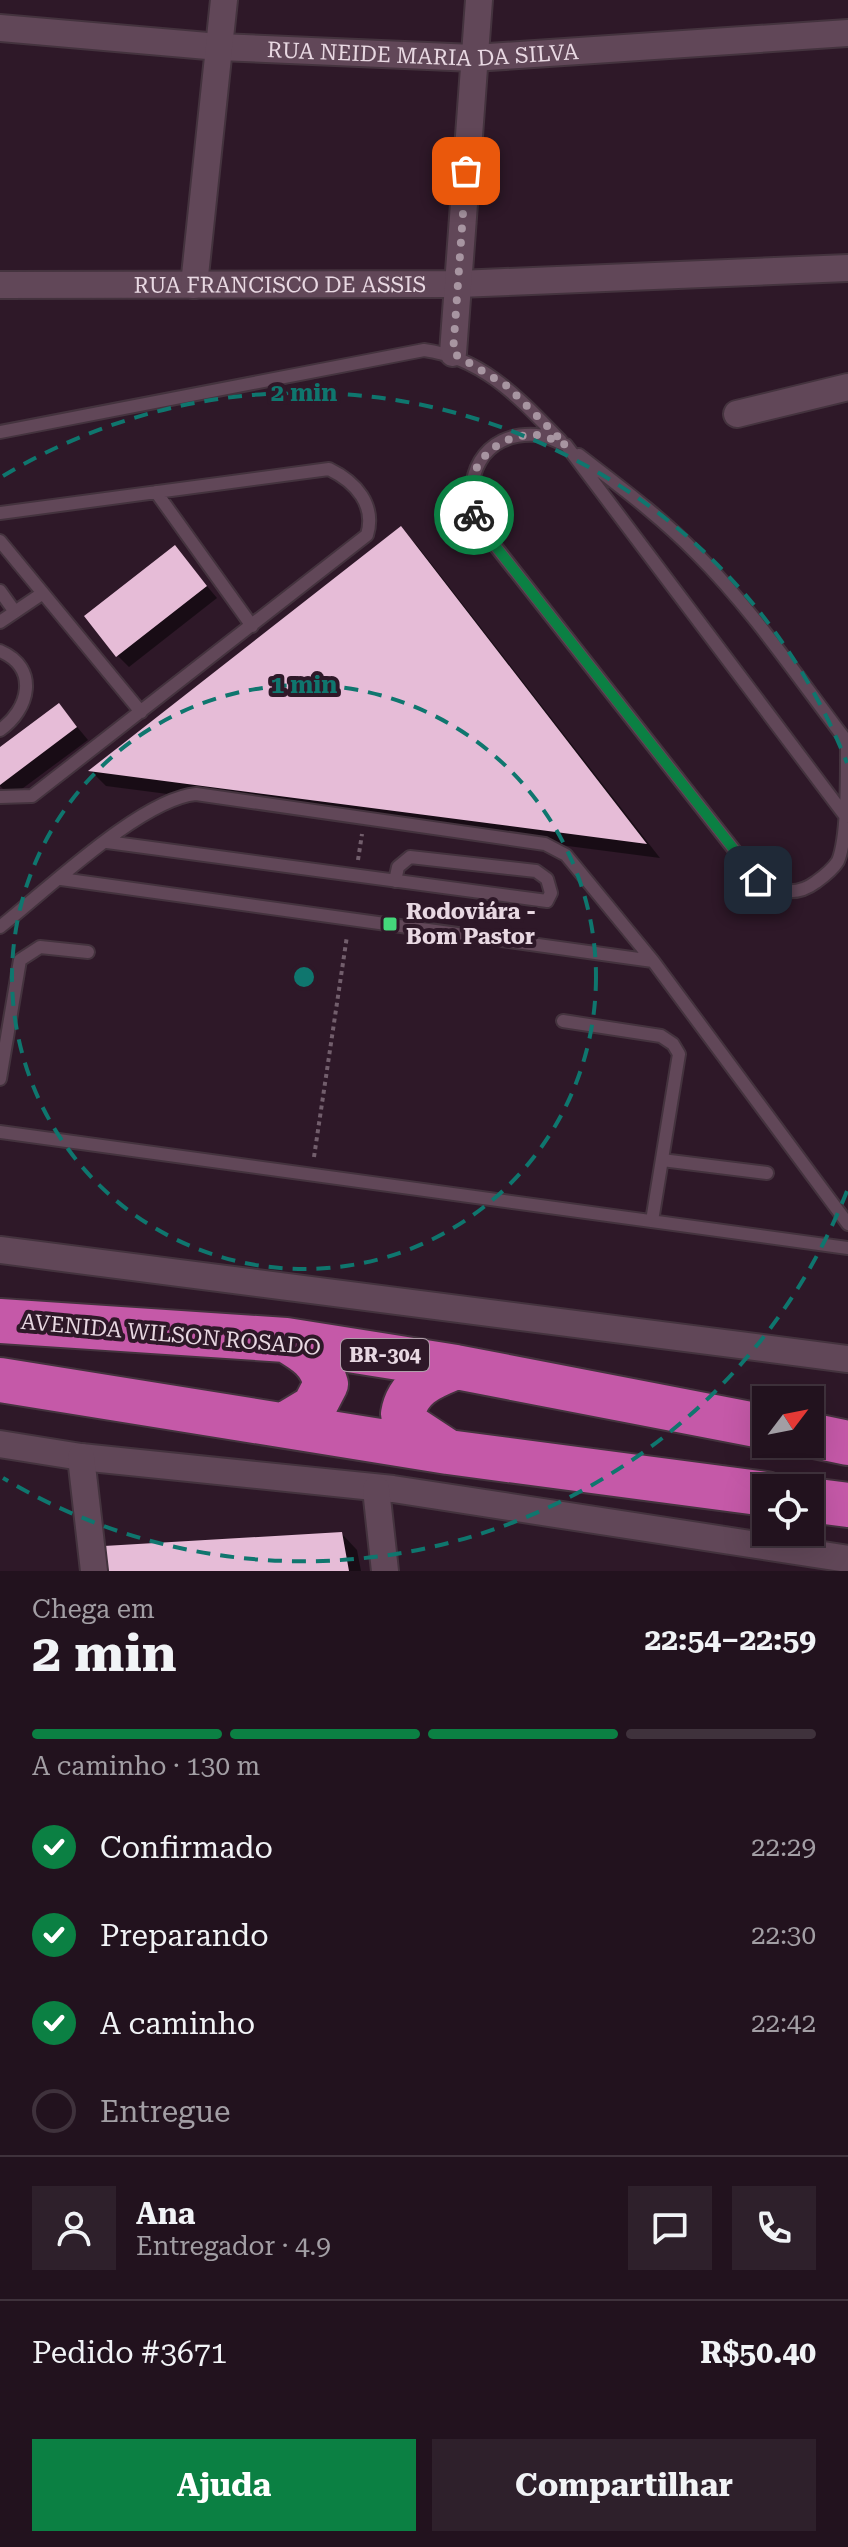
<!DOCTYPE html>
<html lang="pt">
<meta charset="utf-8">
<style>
body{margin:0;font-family:"Roboto Serif",serif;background:#2e202b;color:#f1f3f6;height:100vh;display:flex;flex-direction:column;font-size:30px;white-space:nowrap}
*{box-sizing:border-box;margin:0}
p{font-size:26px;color:#a29ea4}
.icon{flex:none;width:44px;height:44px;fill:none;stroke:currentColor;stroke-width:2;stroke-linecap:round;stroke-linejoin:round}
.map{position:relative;height:1571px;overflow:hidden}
.panel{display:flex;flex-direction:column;background:#22121e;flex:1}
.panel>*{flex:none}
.needle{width:52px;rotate:58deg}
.fabs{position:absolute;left:752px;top:1386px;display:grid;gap:16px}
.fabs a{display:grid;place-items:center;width:72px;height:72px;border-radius:0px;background:#22121e;box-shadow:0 8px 32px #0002,0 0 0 2px #3f323c;font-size:40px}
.pin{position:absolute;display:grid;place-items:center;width:68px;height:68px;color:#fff;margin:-34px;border-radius:16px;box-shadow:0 4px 12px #0006}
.courier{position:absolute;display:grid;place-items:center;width:80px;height:80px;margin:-40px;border:6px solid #0b8043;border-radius:50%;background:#fff;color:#222;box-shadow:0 2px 10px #0007}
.headline em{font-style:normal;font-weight:700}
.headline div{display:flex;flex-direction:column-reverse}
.headline{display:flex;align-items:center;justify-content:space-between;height:136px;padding:0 32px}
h1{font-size:52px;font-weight:700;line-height:60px}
.bar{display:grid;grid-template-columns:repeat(4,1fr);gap:12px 8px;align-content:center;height:96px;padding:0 32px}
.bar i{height:10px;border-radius:6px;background:#3f323c}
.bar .current{background:#0b8043}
.bar p{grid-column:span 4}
.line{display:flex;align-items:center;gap:20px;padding:0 32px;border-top:2px solid #3f323c}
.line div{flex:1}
.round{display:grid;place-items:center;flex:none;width:84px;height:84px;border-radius:0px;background:#2e202b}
ol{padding:0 32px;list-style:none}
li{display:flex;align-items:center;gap:24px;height:88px}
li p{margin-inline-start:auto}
li .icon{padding:8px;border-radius:50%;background:#0b8043;color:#fff;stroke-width:4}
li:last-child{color:#a29ea4}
li i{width:44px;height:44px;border:4px solid #3f323c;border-radius:50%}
.cta{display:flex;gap:16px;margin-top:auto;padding:16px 32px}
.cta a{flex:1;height:92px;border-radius:0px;background:#0b8043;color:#fff;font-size:32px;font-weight:700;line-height:92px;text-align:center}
.cta a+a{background:#2e202b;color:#f1f3f6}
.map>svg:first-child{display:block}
.shadow{fill:#0007}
.building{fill:#e6bcd7}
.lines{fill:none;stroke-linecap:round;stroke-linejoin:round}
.lane-casing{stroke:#44333e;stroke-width:16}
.street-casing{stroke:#44333e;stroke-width:30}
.highway-casing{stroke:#44333e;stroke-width:48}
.path{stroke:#725e6c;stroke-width:4;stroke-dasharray:4 4;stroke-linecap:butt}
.lane{stroke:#614758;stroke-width:12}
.street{stroke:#614758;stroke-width:26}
.highway{stroke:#c559a8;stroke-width:44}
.done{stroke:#a795a1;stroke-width:8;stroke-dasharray:0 14.4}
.route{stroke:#0b8043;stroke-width:10}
.ring{fill:none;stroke:#0f766e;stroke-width:4;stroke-dasharray:14 10}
.poi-dot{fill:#44d77b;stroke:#2e1828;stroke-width:3}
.labels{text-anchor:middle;stroke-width:8;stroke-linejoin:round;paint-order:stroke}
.shield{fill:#2e1828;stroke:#b09eaa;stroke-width:2}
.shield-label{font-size:20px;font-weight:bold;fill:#e8d8e2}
.street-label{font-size:22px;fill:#e8d8e2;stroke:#2e1828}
.poi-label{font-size:22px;font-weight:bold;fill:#e8d8e2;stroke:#2e1828;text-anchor:start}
.centre{fill:#0f766e;stroke:#2e1828;stroke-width:4}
.ring-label{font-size:24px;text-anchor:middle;font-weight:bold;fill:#0f766e;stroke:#2e1828;stroke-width:8;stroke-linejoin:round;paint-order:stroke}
</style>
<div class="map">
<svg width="848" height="1571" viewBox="0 0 848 1571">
<rect width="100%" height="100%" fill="#2e1828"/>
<!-- shadow -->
<path class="shadow" d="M401,529L416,544L660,858L106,786L91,771Z
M175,548L217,598L129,667L117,655Z
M59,705L88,740L11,797L0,786V749Z
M342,1534L357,1550L361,1571H109Z"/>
<!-- building -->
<path class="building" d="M401,526L647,844L88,771Z
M175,545L207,586L116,657L84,616Z
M59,703L77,727L0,785V747Z
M342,1532L349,1571H107L104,1546Z"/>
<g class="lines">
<!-- lane casing -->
<g class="lane-casing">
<path id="lane" d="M0,432L424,350C484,358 521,400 561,441
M579,455C619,486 660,516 696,553C753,610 799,679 848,743
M156,492L252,626
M0,513L329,469C356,482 376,505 367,535L32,796L0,797
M0,541L141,712
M0,591L15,612
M0,622L43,593
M0,651C40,668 29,710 0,730
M846,817L566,445C557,442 546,435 537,435C482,431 460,479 478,524L758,880C778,892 796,897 816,882C823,877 833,869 838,861C848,837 847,772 847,742
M107,842L547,901L551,893L547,879L536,871L410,857L398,867L395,881
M61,879L653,961
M0,927C46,891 141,799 196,794L545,844L566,855L653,961L848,1224
M563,1021L661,1036L673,1044L679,1054L652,1221
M0,1079L20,960L40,947L88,952
M0,1132L848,1248
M662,1160L767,1173"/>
</g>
<!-- street casing -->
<g class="street-casing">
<g id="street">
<path id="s1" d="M0,28L219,47L474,58L848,33"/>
<path id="s2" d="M0,285L458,284L848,268"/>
<path d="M194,285L224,0"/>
<path d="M453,353L479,0"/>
<path d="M737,414L848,387"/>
<path d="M0,1250L848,1359"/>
<path d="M0,1444L81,1457L393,1489L848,1559"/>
<path d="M81,1457L94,1571"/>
<path d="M376,1489L385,1571"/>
</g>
</g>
<!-- highway casing -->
<g class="highway-casing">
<path id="highway" d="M0,1321L286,1340L456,1367L766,1427
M0,1380L448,1452L766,1494
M284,1425L314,1407L326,1384C320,1360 306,1352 286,1340
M810,1435L848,1443
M448,1452L410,1427L403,1414C408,1385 432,1377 456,1367
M810,1500L848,1505"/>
</g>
<!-- path -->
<path class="path" d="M358,860L362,834
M314,1157L347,936"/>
<!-- lane -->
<use href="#lane" class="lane"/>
<!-- street -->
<use href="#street" class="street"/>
<!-- highway -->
<use href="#highway" class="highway"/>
</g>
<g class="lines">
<!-- done -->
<path class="done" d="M466,171L453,353L507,386L566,445C557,442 546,435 536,435C493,433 458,473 474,515"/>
<!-- route -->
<path class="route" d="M474,515L478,524L758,880"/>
</g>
<!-- distance rings -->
<g class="ring">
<circle cx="304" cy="977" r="292"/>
<path d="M847 1191A584 584 0 0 1 3 1478M3 476A584 584 0 0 1 847 763"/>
</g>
<!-- markers -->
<rect class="poi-dot" x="382" y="916" width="16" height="16" rx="4"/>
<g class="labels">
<!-- shield labels -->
<rect class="shield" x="341" y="1339" width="88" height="32" rx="6"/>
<g class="shield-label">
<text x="385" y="1362">BR-304</text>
</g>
<!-- street labels -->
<g class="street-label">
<text dy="8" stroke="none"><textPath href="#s1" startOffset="424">RUA NEIDE MARIA DA SILVA</textPath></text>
<text dy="8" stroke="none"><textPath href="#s2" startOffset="280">RUA FRANCISCO DE ASSIS</textPath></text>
<text transform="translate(171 1334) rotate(5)" y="8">AVENIDA WILSON ROSADO</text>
</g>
<!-- poi labels -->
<g class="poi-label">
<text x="406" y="919">Rodoviára -<tspan x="406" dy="25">Bom Pastor</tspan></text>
</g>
</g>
<circle cx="304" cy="977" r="12" class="centre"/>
<g class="ring-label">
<text x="304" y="401">2 min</text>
<text x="304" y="693">1 min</text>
</g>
</svg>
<div class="fabs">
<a><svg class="needle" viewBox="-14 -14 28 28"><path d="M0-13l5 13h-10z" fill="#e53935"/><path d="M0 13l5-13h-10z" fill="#a29ea4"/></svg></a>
<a><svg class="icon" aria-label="locate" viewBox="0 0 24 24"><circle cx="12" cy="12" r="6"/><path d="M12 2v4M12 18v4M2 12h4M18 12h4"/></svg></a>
</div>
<div class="pin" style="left:466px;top:171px;background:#ea580c"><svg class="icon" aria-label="bag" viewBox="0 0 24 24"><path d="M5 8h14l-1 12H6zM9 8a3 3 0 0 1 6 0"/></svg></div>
<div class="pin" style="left:758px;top:880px;background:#1f2937"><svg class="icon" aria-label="home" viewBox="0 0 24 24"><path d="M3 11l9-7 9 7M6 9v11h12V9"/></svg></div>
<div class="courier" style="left:474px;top:515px"><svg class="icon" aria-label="bike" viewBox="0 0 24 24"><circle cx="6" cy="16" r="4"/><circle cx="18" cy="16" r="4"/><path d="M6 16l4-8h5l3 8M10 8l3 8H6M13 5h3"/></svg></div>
</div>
<section class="panel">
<div class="headline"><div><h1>2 min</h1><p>Chega em</p></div><em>22:54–22:59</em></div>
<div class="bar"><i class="current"></i><i class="current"></i><i class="current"></i><i></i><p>A caminho · 130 m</p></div>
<ol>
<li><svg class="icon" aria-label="check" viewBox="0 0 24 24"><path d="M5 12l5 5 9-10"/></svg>Confirmado<p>22:29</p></li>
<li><svg class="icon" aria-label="check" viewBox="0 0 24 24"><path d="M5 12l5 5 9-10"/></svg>Preparando<p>22:30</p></li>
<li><svg class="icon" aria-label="check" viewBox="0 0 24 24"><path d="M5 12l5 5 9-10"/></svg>A caminho<p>22:42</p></li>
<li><i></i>Entregue</li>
</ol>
<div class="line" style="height:144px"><a class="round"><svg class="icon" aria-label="person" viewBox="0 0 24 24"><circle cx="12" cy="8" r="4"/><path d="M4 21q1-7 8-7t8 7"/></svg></a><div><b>Ana</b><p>Entregador · 4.9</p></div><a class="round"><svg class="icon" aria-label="chat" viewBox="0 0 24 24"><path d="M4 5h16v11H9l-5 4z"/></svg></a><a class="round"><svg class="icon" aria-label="phone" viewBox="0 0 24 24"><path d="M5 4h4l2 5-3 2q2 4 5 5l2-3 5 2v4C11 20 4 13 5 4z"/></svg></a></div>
<div class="line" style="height:104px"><div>Pedido #3671</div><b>R$50.40</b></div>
<div class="cta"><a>Ajuda</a><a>Compartilhar</a></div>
</section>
